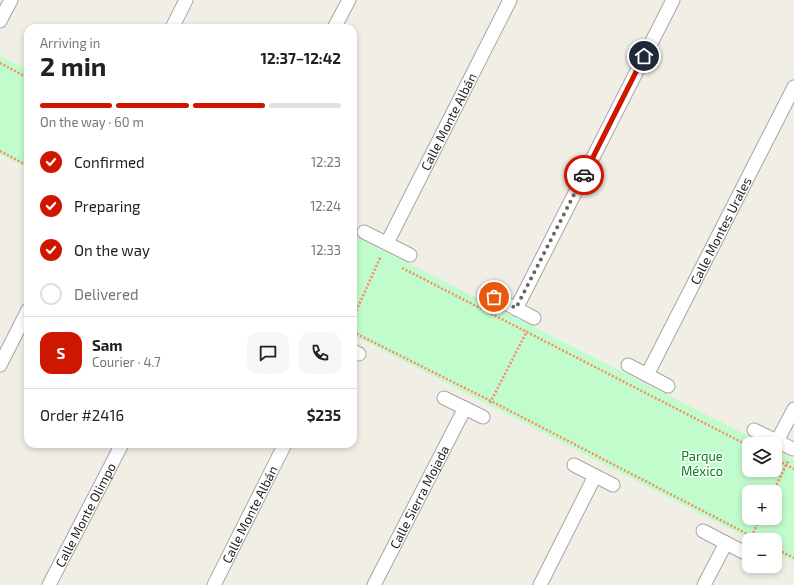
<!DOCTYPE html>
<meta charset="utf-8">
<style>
body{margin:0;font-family:"Exo 2",sans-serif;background:#f6f6f6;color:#222;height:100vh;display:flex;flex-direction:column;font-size:15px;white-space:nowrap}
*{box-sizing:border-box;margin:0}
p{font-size:13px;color:#767676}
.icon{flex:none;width:22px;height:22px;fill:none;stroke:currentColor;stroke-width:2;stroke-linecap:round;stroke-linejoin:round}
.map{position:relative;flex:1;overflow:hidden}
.side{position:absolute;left:24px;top:24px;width:333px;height:424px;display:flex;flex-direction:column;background:#fff;border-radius:12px;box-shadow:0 2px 6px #0003}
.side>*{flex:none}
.controls{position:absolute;left:742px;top:437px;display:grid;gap:8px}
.controls a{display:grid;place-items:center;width:40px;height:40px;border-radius:8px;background:#fff;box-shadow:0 2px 6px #0003;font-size:20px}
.pin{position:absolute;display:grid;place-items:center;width:34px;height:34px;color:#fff;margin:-17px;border:2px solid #fff;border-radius:50%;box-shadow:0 1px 4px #0007}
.courier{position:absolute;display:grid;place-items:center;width:40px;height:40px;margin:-20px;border:3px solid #cf1600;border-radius:50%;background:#fff;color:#222;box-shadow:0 1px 5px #0007}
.overview em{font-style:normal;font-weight:700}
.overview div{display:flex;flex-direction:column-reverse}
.overview{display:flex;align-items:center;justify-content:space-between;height:68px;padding:0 16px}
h1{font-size:26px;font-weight:700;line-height:30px}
.bar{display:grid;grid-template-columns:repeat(4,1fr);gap:6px 4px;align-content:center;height:48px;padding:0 16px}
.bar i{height:5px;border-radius:3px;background:#e0e0e0}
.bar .current{background:#cf1600}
.bar p{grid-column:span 4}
.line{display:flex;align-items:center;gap:10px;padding:0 16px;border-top:1px solid #e0e0e0}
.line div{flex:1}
.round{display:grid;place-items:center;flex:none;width:42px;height:42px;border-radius:12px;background:#f6f6f6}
ol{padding:0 16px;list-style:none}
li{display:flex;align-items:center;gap:12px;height:44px}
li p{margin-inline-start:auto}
li .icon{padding:4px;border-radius:50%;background:#cf1600;color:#fff;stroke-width:4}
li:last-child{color:#767676}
li i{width:22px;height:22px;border:2px solid #e0e0e0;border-radius:50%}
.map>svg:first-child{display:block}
.park{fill:#c1fccc;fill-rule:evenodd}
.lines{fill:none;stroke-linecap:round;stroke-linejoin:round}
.minor-casing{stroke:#a6a6a6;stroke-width:15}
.path{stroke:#ff8868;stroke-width:2.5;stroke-dasharray:2 2;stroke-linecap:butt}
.minor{stroke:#fff;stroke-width:13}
.done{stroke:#686764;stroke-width:4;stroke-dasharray:0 7.2}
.route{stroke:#cf1600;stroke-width:5}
.labels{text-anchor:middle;stroke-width:3;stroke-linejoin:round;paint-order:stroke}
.street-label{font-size:13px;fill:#1f1f1f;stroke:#fff}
.park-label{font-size:13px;fill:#07831f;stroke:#fff}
</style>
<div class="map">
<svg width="794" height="585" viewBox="0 0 794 585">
<rect width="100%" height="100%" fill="#f0eee5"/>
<!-- park -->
<path class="park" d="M0,56L28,70V168L0,154Z
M353,235L764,444H749V470H775V449L794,459V562L775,552V540H751L353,335ZM749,492H775V518H749Z"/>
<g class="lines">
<!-- minor casing -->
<g class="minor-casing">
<g id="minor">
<path d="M0,21L11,0"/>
<path d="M172,28L186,0"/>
<path d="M334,28L349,0"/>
<path d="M364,232L410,255"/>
<path id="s1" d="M387,243L510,0"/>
<path d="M494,297L534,318"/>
<path d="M516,309L673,0"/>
<path d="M353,351L359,354"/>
<path d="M0,365L28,310"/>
<path d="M628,365L668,386"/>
<path id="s2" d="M647,375L794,87"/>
<path d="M444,398L483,417"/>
<path d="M754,430L793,449"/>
<path d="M777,441L794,409"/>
<path d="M574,465L613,485"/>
<path d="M703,531L749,555"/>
<path id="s3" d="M49,585L122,444"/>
<path id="s4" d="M214,585L285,444"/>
<path id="s5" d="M374,585L465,408"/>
<path d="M540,585L595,476"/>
<path d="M704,585L726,543"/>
</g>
</g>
<!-- path -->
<path class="path" d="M0,63L28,78
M0,151L28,166
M402,268L749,446
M353,318L381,256
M353,332L491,401L759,540
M490,403L527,331
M775,459L794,469
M773,492L788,461
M750,540L760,518
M775,548L794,558"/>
<!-- minor -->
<use href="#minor" class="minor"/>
</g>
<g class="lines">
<!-- done -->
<path class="done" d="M494,297L516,308L584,175"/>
<!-- route -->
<path class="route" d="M584,175L644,56"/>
</g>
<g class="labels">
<!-- street labels -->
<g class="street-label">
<text dy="5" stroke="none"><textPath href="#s1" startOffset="136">Calle Monte Albán</textPath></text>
<text dy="5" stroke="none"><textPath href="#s2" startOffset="162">Calle Montes Urales</textPath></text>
<text dy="5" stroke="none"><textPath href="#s5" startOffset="99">Calle Sierra Mojada</textPath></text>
<text dy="5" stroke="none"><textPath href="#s3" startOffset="79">Calle Monte Olimpo</textPath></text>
<text dy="5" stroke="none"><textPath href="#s4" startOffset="79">Calle Monte Albán</textPath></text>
</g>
<!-- park labels -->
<g class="park-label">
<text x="702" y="461">Parque<tspan x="702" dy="15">México</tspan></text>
</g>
</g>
</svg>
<div class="controls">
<a><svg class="icon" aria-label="layers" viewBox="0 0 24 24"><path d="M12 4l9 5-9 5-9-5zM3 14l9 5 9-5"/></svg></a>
<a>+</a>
<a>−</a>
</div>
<div class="pin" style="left:494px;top:297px;background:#ea580c"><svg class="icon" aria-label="bag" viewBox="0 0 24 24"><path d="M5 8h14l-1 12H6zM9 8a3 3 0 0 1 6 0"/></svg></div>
<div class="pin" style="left:644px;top:56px;background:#1f2937"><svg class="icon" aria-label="home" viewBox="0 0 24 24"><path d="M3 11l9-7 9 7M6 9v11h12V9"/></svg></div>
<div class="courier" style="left:584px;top:175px"><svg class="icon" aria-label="car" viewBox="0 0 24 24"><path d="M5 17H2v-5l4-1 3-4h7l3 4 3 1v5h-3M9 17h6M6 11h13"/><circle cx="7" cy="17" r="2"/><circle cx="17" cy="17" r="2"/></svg></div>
<section class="side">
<div class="overview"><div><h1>2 min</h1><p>Arriving in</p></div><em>12:37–12:42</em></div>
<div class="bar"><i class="current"></i><i class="current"></i><i class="current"></i><i></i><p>On the way · 60 m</p></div>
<ol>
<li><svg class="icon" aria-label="check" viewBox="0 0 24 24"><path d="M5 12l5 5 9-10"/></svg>Confirmed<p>12:23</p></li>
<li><svg class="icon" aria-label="check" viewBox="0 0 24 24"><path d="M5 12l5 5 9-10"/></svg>Preparing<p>12:24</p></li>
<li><svg class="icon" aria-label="check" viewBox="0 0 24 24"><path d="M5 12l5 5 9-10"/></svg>On the way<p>12:33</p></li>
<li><i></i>Delivered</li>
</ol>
<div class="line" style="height:72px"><b class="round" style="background:#cf1600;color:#fff">S</b><div><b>Sam</b><p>Courier · 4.7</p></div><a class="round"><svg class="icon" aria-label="chat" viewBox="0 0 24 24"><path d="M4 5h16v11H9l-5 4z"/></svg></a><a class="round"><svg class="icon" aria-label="phone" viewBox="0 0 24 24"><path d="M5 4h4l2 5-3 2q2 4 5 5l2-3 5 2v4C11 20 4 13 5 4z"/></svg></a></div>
<div class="line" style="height:52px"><div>Order #2416</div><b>$235</b></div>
</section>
</div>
